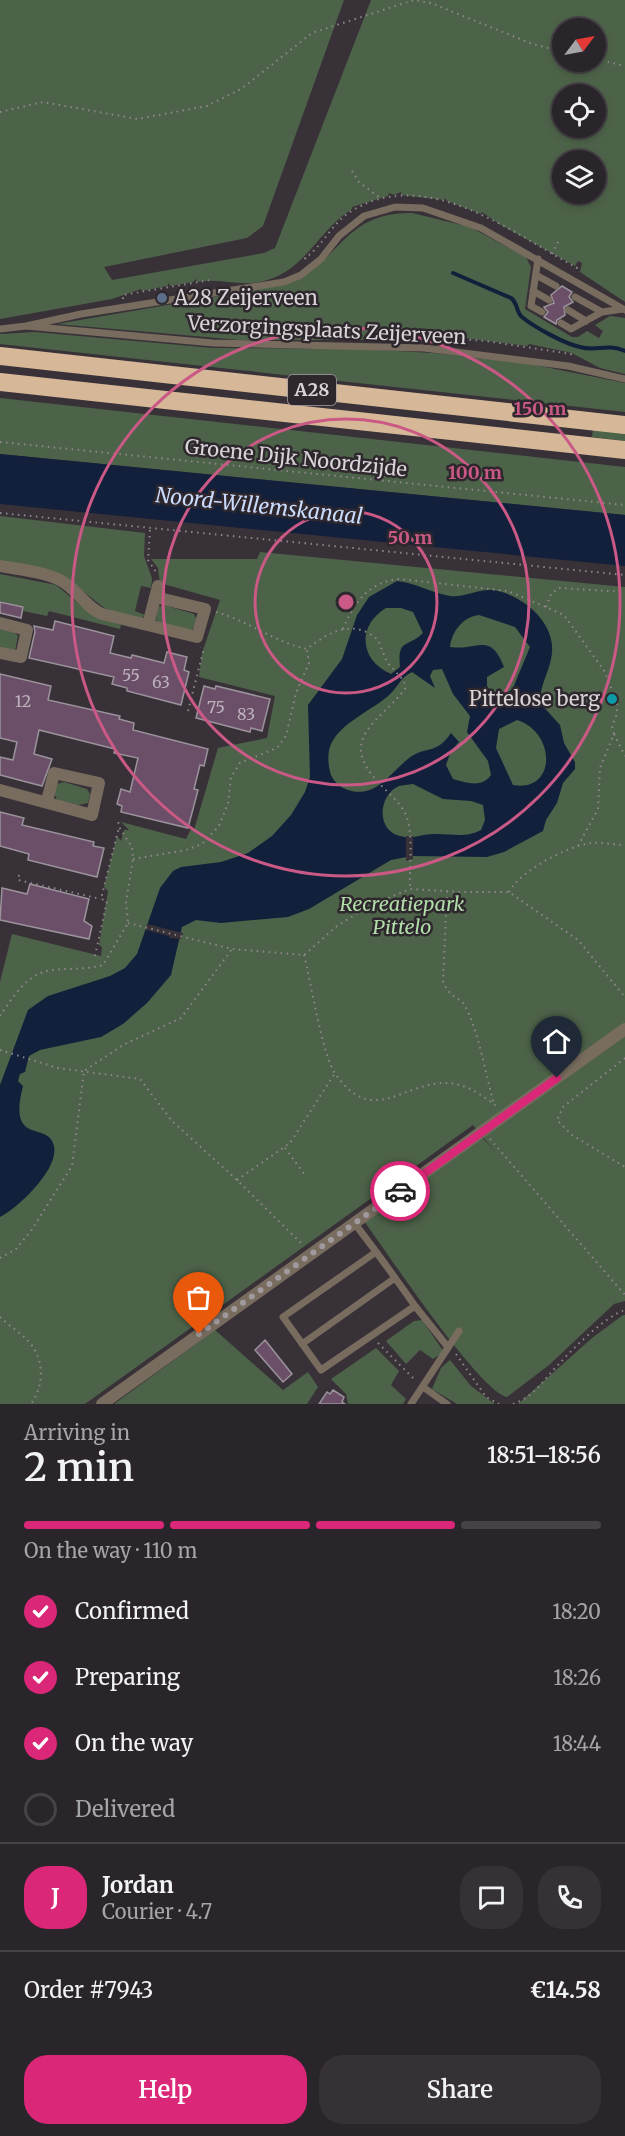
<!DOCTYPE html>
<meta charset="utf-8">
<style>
body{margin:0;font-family:Merriweather,serif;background:#363136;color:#f1f3f6;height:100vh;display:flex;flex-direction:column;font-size:22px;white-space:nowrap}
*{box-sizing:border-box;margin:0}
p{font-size:20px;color:#a5a5a8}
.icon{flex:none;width:33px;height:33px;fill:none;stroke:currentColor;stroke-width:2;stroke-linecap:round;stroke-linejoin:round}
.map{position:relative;height:1404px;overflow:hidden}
.side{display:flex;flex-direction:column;background:#2a252a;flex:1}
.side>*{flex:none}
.needle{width:39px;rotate:58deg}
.fabs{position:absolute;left:552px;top:18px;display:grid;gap:12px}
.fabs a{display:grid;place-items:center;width:54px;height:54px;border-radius:50%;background:#2a252a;box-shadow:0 3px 9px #0003,0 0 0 2px #464247;font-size:30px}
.pin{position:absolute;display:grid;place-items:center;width:51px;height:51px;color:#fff;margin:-62px -26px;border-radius:50% 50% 50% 0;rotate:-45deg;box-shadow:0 0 6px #0007}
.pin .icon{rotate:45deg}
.courier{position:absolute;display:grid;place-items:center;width:60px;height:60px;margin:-30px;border:4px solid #db2777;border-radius:50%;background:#fff;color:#222;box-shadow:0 2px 8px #0007}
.headline em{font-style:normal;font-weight:600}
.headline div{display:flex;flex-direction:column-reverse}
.headline{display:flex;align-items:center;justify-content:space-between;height:102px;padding:0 24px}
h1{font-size:39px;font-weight:600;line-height:45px}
.bar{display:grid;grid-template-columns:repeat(4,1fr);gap:9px 6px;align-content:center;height:72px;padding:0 24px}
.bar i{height:8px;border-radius:4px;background:#464247}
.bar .active{background:#db2777}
.bar p{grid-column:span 4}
.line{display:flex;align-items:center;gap:15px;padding:0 24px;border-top:2px solid #464247}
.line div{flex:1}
.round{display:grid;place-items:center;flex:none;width:63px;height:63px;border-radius:24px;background:#363136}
ol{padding:0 24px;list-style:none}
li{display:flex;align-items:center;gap:18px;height:66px}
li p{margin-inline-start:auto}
li .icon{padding:6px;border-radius:50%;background:#db2777;color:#fff;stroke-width:4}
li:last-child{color:#a5a5a8}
li i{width:33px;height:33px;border:3px solid #464247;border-radius:50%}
.primary-button{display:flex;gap:12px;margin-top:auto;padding:12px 24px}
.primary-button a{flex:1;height:69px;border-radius:24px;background:#db2777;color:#fff;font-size:24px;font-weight:600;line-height:69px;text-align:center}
.primary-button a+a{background:#363136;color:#f1f3f6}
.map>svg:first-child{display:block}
.green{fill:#4d6349;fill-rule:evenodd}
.water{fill:#12203b;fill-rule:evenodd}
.pier{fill:#383138}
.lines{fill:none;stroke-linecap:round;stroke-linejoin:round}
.stream{stroke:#12203b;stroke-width:4}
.building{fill:#6b4f69;stroke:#9b939b;stroke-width:1.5}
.path{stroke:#8e888d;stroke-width:2;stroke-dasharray:1.5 4.5;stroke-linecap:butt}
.lane{stroke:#786c5f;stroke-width:7}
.street{stroke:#786c5f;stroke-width:12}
.highway{stroke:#d6b898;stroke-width:18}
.done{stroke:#a09a9f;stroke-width:6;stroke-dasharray:0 10.8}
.route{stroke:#db2777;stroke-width:8}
.ring{fill:none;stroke:#ca5986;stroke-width:3}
.service-dot{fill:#5c6f8a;stroke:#2e272d;stroke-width:2}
.culture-dot{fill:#0f9aa8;stroke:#2e272d;stroke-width:2}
.labels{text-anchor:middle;stroke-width:5;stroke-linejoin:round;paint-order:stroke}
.number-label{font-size:16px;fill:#bdb2bc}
.shield{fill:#2e272d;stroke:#a59fa4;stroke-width:1.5}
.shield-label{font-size:18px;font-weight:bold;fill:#d8d3d7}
.poi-label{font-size:20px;fill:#d8d3d7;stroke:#2e272d;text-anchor:start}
.street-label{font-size:20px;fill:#d8d3d7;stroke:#2e272d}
.park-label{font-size:20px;font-style:italic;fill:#b1dda9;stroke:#2e272d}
.water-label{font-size:21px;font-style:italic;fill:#c9dcfe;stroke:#2e272d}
.centre{fill:#ca5986;stroke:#2e272d;stroke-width:3}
.ring-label{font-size:18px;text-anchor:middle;font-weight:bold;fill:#ca5986;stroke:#2e272d;stroke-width:5;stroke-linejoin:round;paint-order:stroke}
</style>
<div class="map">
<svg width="625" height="1404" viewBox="0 0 625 1404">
<rect width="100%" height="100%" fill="#383138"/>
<!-- green -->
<path class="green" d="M0,0H344L263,226L247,238L104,267L112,280L264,253L275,248L371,0H625V302L580,272L582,263L578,261L575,266L499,224L482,212L481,214L447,201L445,198L444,200L401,195V192L394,195L389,193L388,196L352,207V209C315,233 306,272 260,282C238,286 217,278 197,282L196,279L193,282L170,286L169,283L167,286L142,291L141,289L112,299L0,319ZM596,28V62H562V28ZM562,94H596V128H562ZM596,160V194H562V160Z
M412,213L470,227L526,257L531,267L525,309L572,337H578L587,331L599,338L603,331L595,325L610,316L625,318V374L600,368L572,353L529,344L527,346L456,337L453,334L448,336L443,333V336L392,332L390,329L388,334L362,340H240L57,324L283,285C341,266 340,212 412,213Z
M35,332L213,348L361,349L433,353L530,364L625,383V412L0,344V334Z
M0,398L625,467V515L0,454Z
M593,429L625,433V441L592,437Z
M0,516L145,533L144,556L152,578L151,588L141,586L135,611L145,615L141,619L107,610L67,579L0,564Z
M260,552L625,587V1301L614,1304L549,1365L507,1397C479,1391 386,1251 364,1221L481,1136L497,1154L473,1125L85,1404H0V982L12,934L101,956L102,947L99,945L108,891L104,887L117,836L121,841L124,830H129L121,822L186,839L191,829L194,830L218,748L267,738L275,696L199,677L202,653L220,600L160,583L158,568L151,559H257Z
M0,574L56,585L91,614L121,625L120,629L49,611L47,616L23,611L24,607L0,601Z
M164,605L194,614L197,620L191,632L156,621L158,607Z
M0,629L14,632L18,636L15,651L0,648Z
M64,782L87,789L90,794L88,803L78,805L57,800L54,793L57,784Z
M623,1315H625V1404H518L592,1338Z
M422,1320L444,1352L433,1359L420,1350L406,1364L386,1341L414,1321Z
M215,1330L283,1390L308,1372L318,1387L307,1404H114Z
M376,1348L399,1371L391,1385L406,1399L403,1404H348L346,1394L331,1379Z
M450,1360L471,1386L495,1404H457L432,1389L441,1368Z"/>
<!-- water -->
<path class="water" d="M0,454L625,515V566L0,504Z
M397,581C416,583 432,593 450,596C464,598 477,589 491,590C517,592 550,617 552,645C554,666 539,683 540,703L560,725L564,743L575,762V769L563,783L557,803L546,820L543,831L504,852L487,857L412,856L391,860L309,909L288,917L221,923L196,920L182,927L171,975L147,1003L123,1024L101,1037L40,1050L29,1056L25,1072L20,1074L18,1081L23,1086C7,1148 49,1120 54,1146C59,1169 19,1207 0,1217V1085L28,1010L48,996L110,976L125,968L137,954L160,888L173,871L181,867L221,862L248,853L272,836L291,815L305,792L310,777L308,705L342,659L357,615L369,597ZM386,608H401L413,612L423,633C408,648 397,638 400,667L391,674C360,661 356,626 386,608ZM479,615L515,627L530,647L513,688L507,694L495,696L487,686V677L504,667C490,631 478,651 450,647C452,631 463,617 479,615ZM442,669L453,694L470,716L467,732L488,761L491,775C482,788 467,783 453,779L446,765L451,751L459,742L451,733C435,756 427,745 409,758C390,773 376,799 348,790C341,788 334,782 331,775C328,766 327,753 331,744C341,723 370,711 387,697C397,689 400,677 412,672L435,688L430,676L433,670ZM517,720C557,733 556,793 513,785L496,748L499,729ZM413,784L443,799L471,801L483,805L485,820L481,830C466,838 453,834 436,834C423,833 413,840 400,836C376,831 378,795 399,786C402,785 408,785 413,784Z"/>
<!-- pier -->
<path class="pier" d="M406,836H413V859L406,861Z
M147,924L183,933L181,939L169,938V936L146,930Z"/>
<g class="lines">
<!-- stream -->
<path class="stream" d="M453,273L511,298C518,303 516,312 522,317C534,327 565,344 580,347C597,352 606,343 625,351"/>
</g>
<!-- building -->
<path class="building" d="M562,286L572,292L569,297L573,302L564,307L565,315L557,320L556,324L544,317L548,312L544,307L554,303L551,295Z
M0,602L23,607L21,618L0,613Z
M55,621L114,636L110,653L131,658L132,655L164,663L167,652L187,657L184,670L189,672L181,705L127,691V688L112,684L114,677L29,658L35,632L34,626L53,630Z
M0,674L51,686L48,700L120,716L119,719L134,723L133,730L208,749L204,766L200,765L194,789L198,790L188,828L121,812L122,806L117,804L121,789L130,792L138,758L114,753L115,749L39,730L34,754L52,759L42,786L0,775V757L13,760L17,742L0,738Z
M204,686L215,689L216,686L270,699L262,731L251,728L250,732L196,718Z
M0,812L24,818L22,825L94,842L93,846L104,848L97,877L28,860L29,854L0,846Z
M30,884L89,899L84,921L92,926L89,939L0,920L2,888L27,894Z
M265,1340L292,1374L283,1382L255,1350Z
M333,1390L344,1397L342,1402L345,1404H319L327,1392L330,1394Z"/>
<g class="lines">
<!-- path -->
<path class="path" d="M596,59L625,66
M0,112L43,102L137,119L207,106L241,89L312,33L414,0L431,3L530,43L562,52
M352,171L359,182L380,198
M552,254L559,240
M306,259L305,258C324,245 332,222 353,210C428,166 513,233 577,268L574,272
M123,299V295L210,280L211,283
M389,337L390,333L486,341L571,354L570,357
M0,442L625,505
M0,513L625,575
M150,530L148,560L158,575
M546,607L551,594L559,588L625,592
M216,612C249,621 274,642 307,649C328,632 354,618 378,640L387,662L404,681L405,689C380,722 336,738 379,783C387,792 401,803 406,815C414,836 409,866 410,889
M343,629C354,602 370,581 400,579L508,591L564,615L605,672L617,704V714L612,726L614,734L600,768L598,809L578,846
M188,711L203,652L201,647
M614,734L625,756
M133,859L186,850L202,844L219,826L228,803L231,777L240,763L277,748L286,736L296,693L309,663L307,650
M19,875L18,880L101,899
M447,891L443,981C450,999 458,996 464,1004C478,1028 486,1076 494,1104
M509,892C520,871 569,845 592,843C603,842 614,845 625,845
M128,923L232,949L304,955L337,926L371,905L410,889L463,892H509L578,940L625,997
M304,955C311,981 322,1056 336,1075C374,1127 402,1082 447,1083C464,1083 484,1096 496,1106
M95,956L107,901L101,899L119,827
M0,1016C13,997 27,973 52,970C69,968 86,970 103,965L128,923L126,902L133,859L132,847L119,827L118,820
M0,1050L58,1068L140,1079L172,1121L237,1180L304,1246
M625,1058L563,1107L557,1120L572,1135L625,1167
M490,1139L625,1295
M285,1148L305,1175
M237,1180L290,1143L335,1073
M0,1258L16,1249L31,1231L72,1166L84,1071L123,1045L181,1018L232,949
M0,1317C9,1326 21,1333 29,1342C45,1360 44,1386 31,1404
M378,1343L416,1381
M456,1354L486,1397L499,1404
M513,1404C534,1397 544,1379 559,1364C573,1348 606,1316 625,1310"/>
<!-- lane -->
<path class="lane" d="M538,259L531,306L542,312
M536,275L556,286
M533,291L549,300
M575,297L602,312
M568,310L586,321
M561,323L571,329L602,312L623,309
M26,326L81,314L284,282L301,275L321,259L339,236L364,216L395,207L423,208L481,228L625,310
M0,329L26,326L213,343L424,348L568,366L625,379
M355,1224C376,1251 396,1279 415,1306L321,1370L283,1317L376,1252
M415,1306L447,1346
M302,1344L395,1278
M423,1387L447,1404
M411,1404L459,1331"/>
<!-- street -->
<path class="street" d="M0,566C21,570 52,572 69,586C81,596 88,608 102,614L197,637L205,609L155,597
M0,623L27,630L21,657L0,653
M148,625L158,586
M0,790L92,815L99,783L54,773L47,801
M102,1404L625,1029"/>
<!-- highway -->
<path class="highway" d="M0,356L625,425
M0,382L625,450"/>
</g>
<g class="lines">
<!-- done -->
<path class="done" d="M199,1334L400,1191"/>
<!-- route -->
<path class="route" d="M400,1191L557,1078"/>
</g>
<!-- distance rings -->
<g class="ring">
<circle cx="346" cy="602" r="91"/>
<circle cx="346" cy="602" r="183"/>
<circle cx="346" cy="602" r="274"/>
</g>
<!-- markers -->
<circle class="service-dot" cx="162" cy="298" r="6"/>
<circle class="culture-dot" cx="612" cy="699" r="6"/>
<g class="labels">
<!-- number labels -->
<g class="number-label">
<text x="131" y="681">55</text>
<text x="161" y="688">63</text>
<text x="23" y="707">12</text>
<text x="216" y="713">75</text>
<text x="246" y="720">83</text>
</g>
<!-- shield labels -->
<rect class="shield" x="288" y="375" width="48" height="30" rx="4.5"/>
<g class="shield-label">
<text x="312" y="396">A28</text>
</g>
<!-- poi labels -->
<g class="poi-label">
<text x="174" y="305">A28 Zeijerveen</text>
<text x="600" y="706" text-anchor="end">Pittelose berg</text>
</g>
<!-- street labels -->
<g class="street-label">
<text transform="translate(327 330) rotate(3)" y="7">Verzorgingsplaats Zeijerveen</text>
<text transform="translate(296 458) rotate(6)" y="7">Groene Dijk Noordzijde</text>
</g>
<!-- park labels -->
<g class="park-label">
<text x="402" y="911">Recreatiepark<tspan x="402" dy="23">Pittelo</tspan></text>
</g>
<!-- water labels -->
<g class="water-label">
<text transform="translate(259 506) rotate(6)" y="7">Noord-Willemskanaal</text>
</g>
</g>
<circle cx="346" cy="602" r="9" class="centre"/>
<g class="ring-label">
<text x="540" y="415">150 m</text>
<text x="475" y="479">100 m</text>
<text x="410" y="544">50 m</text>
</g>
</svg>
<div class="fabs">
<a><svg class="needle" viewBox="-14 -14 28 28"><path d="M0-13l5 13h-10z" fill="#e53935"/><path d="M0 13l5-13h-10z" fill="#a5a5a8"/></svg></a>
<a><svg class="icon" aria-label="locate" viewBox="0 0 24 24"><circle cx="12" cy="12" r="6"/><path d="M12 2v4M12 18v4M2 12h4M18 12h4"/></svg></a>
<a><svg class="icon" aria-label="layers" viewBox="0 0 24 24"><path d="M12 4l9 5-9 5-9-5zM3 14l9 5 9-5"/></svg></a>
</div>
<div class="pin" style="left:199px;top:1334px;background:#ea580c"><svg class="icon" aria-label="bag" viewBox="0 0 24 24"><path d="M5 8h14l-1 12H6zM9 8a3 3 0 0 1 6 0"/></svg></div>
<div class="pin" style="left:557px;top:1078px;background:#1f2937"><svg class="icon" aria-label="home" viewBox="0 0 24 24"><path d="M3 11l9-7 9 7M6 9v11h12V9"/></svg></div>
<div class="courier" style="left:400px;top:1191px"><svg class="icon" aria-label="car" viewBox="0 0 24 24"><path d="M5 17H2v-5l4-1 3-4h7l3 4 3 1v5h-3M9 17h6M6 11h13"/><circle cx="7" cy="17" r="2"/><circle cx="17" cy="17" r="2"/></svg></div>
</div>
<section class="side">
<div class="headline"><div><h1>2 min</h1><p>Arriving in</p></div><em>18:51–18:56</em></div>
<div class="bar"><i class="active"></i><i class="active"></i><i class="active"></i><i></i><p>On the way · 110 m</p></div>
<ol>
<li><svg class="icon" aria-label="check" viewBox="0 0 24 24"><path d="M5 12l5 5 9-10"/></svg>Confirmed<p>18:20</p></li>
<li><svg class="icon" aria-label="check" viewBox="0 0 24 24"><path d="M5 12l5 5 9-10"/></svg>Preparing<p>18:26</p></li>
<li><svg class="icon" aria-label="check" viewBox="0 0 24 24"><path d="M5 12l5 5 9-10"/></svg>On the way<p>18:44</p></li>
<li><i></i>Delivered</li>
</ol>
<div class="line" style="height:108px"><b class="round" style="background:#db2777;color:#fff">J</b><div><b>Jordan</b><p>Courier · 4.7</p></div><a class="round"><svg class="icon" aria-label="chat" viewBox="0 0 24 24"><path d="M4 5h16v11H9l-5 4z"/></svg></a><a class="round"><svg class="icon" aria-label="phone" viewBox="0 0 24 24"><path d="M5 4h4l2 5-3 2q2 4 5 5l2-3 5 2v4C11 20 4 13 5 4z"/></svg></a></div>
<div class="line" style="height:78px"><div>Order #7943</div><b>€14.58</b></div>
<div class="primary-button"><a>Help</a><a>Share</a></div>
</section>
